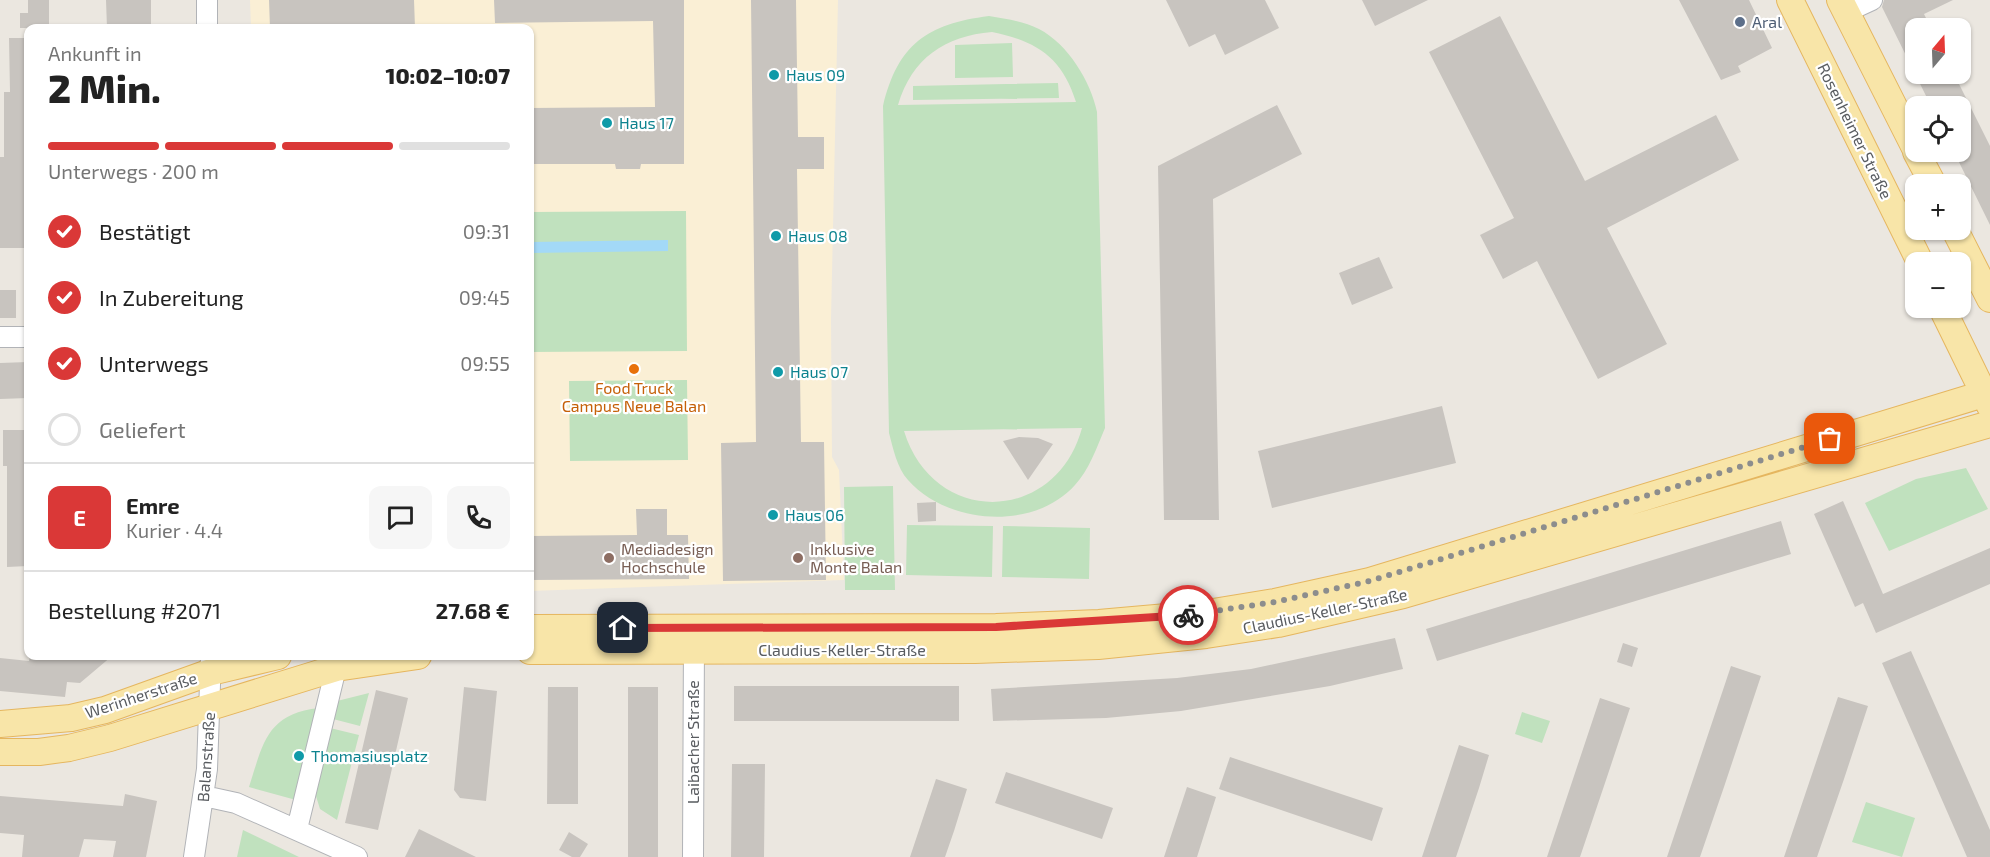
<!DOCTYPE html>
<html lang="de">
<meta charset="utf-8">
<style>
body{margin:0;font-family:"Exo 2",sans-serif;background:#f6f6f6;color:#222;height:100vh;display:flex;flex-direction:column;font-size:22px;white-space:nowrap}
*{box-sizing:border-box;margin:0}
p{font-size:20px;color:#767676}
.icon{flex:none;width:33px;height:33px;fill:none;stroke:currentColor;stroke-width:2;stroke-linecap:round;stroke-linejoin:round}
.map{position:relative;flex:1;overflow:hidden}
.side{position:absolute;left:24px;top:24px;width:510px;height:636px;display:flex;flex-direction:column;background:#fff;border-radius:12px;box-shadow:0 2px 4px #0004}
.side>*{flex:none}
.needle{width:39px;rotate:19deg}
.controls{position:absolute;left:1905px;top:18px;display:grid;gap:12px}
.controls a{display:grid;place-items:center;width:66px;height:66px;border-radius:12px;background:#fff;box-shadow:0 2px 4px #0004;font-size:30px}
.pin{position:absolute;display:grid;place-items:center;width:51px;height:51px;color:#fff;margin:-26px;border-radius:12px;box-shadow:0 3px 9px #0006}
.courier{position:absolute;display:grid;place-items:center;width:60px;height:60px;margin:-30px;border:4px solid #da3837;border-radius:50%;background:#fff;color:#222;box-shadow:0 2px 8px #0007}
.headline em{font-style:normal;font-weight:800}
.headline div{display:flex;flex-direction:column-reverse}
.headline{display:flex;align-items:center;justify-content:space-between;height:102px;padding:0 24px}
h1{font-size:39px;font-weight:800;line-height:45px}
.bar{display:grid;grid-template-columns:repeat(4,1fr);gap:9px 6px;align-content:center;height:72px;padding:0 24px}
.bar i{height:8px;border-radius:4px;background:#e0e0e0}
.bar .active{background:#da3837}
.bar p{grid-column:span 4}
.line{display:flex;align-items:center;gap:15px;padding:0 24px;border-top:2px solid #e0e0e0}
.line div{flex:1}
.round{display:grid;place-items:center;flex:none;width:63px;height:63px;border-radius:12px;background:#f6f6f6}
ol{padding:0 24px;list-style:none}
li{display:flex;align-items:center;gap:18px;height:66px}
li p{margin-inline-start:auto}
li .icon{padding:6px;border-radius:50%;background:#da3837;color:#fff;stroke-width:4}
li:last-child{color:#767676}
li i{width:33px;height:33px;border:3px solid #e0e0e0;border-radius:50%}
.map>svg:first-child{display:block}
.commercial{fill:#faefd5}
.green{fill:#c0e1be;fill-rule:evenodd}
.water{fill:#a3d9f7}
.building{fill:#c8c4bf}
.lines{fill:none;stroke-linecap:round;stroke-linejoin:round}
.minor-casing{stroke:#b1b3b7;stroke-width:22}
.major-casing{stroke:#e5b65f;stroke-width:28}
.minor{stroke:#fff;stroke-width:20}
.major{stroke:#f8e5a8;stroke-width:26}
.done{stroke:#8c8d8d;stroke-width:6;stroke-dasharray:0 10.8}
.route{stroke:#da3837;stroke-width:8}
.service-dot{fill:#5c6f8a;stroke:#fff;stroke-width:2}
.culture-dot{fill:#0f9aa8;stroke:#fff;stroke-width:2}
.food-dot{fill:#e8710a;stroke:#fff;stroke-width:2}
.education-dot{fill:#8d6e63;stroke:#fff;stroke-width:2}
.labels{text-anchor:middle;stroke-width:4.5;stroke-linejoin:round;paint-order:stroke}
.service-label{font-size:16px;fill:#4e5e75;stroke:#fff;text-anchor:start}
.culture-label{font-size:16px;fill:#0d838f;stroke:#fff;text-anchor:start}
.street-label{font-size:16px;fill:#595c60;stroke:#fff}
.food-label{font-size:16px;fill:#c56008;stroke:#fff}
.education-label{font-size:16px;fill:#785e54;stroke:#fff;text-anchor:start}
</style>
<div class="map">
<svg width="1990" height="857" viewBox="0 0 1990 857">
<rect width="100%" height="100%" fill="#ebe7e0"/>
<!-- commercial -->
<path class="commercial" d="M250,0H838L831,319L832,457L839,470L844,580L530,591V28H251Z"/>
<!-- green -->
<path class="green" d="M989,16C1006,19 1023,21 1039,29C1068,44 1091,82 1097,112L1105,428C1097,447 1089,470 1075,485C1034,531 948,525 908,480C897,468 893,448 889,433L883,106C898,44 927,24 989,16ZM992,32C1036,41 1062,57 1076,102L898,105C912,58 945,36 992,32ZM1082,428C1056,524 934,528 904,431Z
M1012,43L1013,77L955,78V45Z
M1058,83L1059,98L913,100V86Z
M686,211L687,351L530,352V212Z
M687,380L688,460L570,461L569,381Z
M1966,468L1988,509L1889,551L1865,503L1916,479Z
M893,486L895,590H845L844,487Z
M907,525L993,526L992,577L906,575Z
M1003,526L1090,528L1089,579L1002,577Z
M369,693L360,726L333,719L337,701Z
M319,708L296,800L249,787C263,744 266,714 319,708Z
M1522,712L1550,721L1542,743L1515,734Z
M330,728L359,735L337,820L320,809L315,793Z
M1866,802L1915,818L1902,857L1852,842Z
M243,830L299,857H237Z"/>
<!-- water -->
<path class="water" d="M668,240V251L530,253V242Z"/>
<!-- building -->
<path class="building" d="M28,0H49V28H20V13H28Z
M106,0H151V28H107Z
M269,0H414L415,28H270Z
M494,0H684V164H641L640,169H616L615,164H530V108L655,107L653,21L495,23Z
M751,0H796L798,137H824V169H797L801,442H824L826,580L723,581L721,443L756,442Z
M1166,0H1265L1279,28L1225,55L1215,34L1189,47Z
M1362,0H1428L1375,26Z
M1679,0H1749L1772,48L1738,66L1741,72L1721,80Z
M1884,0H1953L1924,14L1931,28H1916V74H1954L1990,146V225L1954,152H1960V106H1931L1882,7Z
M1500,16L1585,181L1716,115L1739,160L1607,228L1667,344L1598,379L1537,261L1503,279L1480,235L1514,218L1429,52Z
M9,38H28V248H0V157H4V92H10Z
M1277,105L1302,154L1213,199L1219,520H1164L1158,166Z
M1379,257L1393,288L1352,305L1339,273Z
M0,290H16V318H0Z
M28,362V398L0,399V363Z
M1442,406L1456,463L1272,508L1258,451Z
M3,430H28V566L7,567V466H3Z
M1019,437L1038,438L1053,444L1028,480L1003,441Z
M1843,501L1883,594L1990,548V584L1876,633L1863,603L1855,607L1814,514Z
M936,502V521L918,522L917,503Z
M636,509H667V535H688L689,579L530,580V536L637,535Z
M1781,521L1791,554L1437,661L1426,629Z
M1395,638L1403,669L1330,686L1181,711L1106,718L993,721L991,689L1177,678L1251,669Z
M1623,643L1638,648L1632,667L1617,662Z
M1911,651L1990,830V857H1967L1882,663Z
M30,656H112L80,683L67,682L65,697L0,691V658L29,661Z
M1731,666L1761,676L1725,784L1700,857H1667Z
M734,686H959V721H734Z
M464,687L497,691L486,801L460,798L454,790Z
M548,687H578V804H547Z
M628,687H658V857H628Z
M376,690L408,698L378,830L345,823Z
M1838,697L1868,706L1844,779L1817,857H1784Z
M1600,698L1630,708L1606,780L1580,857H1547Z
M1459,745L1489,755L1479,788L1456,857H1422Z
M1230,757L1383,808L1372,841L1219,789Z
M732,764H765L764,857H731Z
M1006,772L1113,808L1102,839L995,803Z
M936,779L967,789L954,831L945,857H910Z
M1187,787L1216,797L1197,857H1164Z
M125,794L157,801L146,857H113L116,841L84,839L79,857H22L24,835L0,833V796L123,806Z
M419,829L476,857H405Z
M569,832L588,844L580,857H572L559,850Z"/>
<g class="lines">
<!-- minor casing -->
<g class="minor-casing">
<path id="minor" d="M207,0V28
M1846,12L1872,0
M0,337H28
M204,796L236,803L357,857
M297,829L336,668
M194,857L207,769L211,656
M693,857L694,638"/>
</g>
<!-- major casing -->
<g class="major-casing">
<path id="major" d="M1790,0L1920,262
M1840,0L1916,150
M1916,152L1933,184
M1955,230L1990,299
M1942,308L1990,406
M530,628L996,627L1099,623L1201,614L1275,602L1370,581L1990,392
M530,651L975,650L1098,646L1206,635L1278,624L1403,595L1990,424
M0,724L71,718L105,710L211,672L278,656
M0,752H39L69,748L110,738L336,668L418,656"/>
</g>
<!-- minor -->
<use href="#minor" class="minor"/>
<!-- major -->
<use href="#major" class="major"/>
</g>
<g class="lines">
<!-- done -->
<path class="done" d="M1188,615L1275,602L1370,581L1830,439"/>
<!-- route -->
<path class="route" d="M623,628L996,627L1188,615"/>
</g>
<!-- markers -->
<circle class="service-dot" cx="1740" cy="22" r="6"/>
<g class="culture-dot">
<circle cx="774" cy="75" r="6"/>
<circle cx="607" cy="123" r="6"/>
<circle cx="776" cy="236" r="6"/>
<circle cx="778" cy="372" r="6"/>
<circle cx="773" cy="515" r="6"/>
<circle cx="299" cy="756" r="6"/>
</g>
<circle class="food-dot" cx="634" cy="369" r="6"/>
<g class="education-dot">
<circle cx="609" cy="558" r="6"/>
<circle cx="798" cy="558" r="6"/>
</g>
<g class="labels">
<!-- service labels -->
<g class="service-label">
<text x="1752" y="28">Aral</text>
</g>
<!-- culture labels -->
<g class="culture-label">
<text x="786" y="81">Haus 09</text>
<text x="619" y="129">Haus 17</text>
<text x="788" y="242">Haus 08</text>
<text x="790" y="378">Haus 07</text>
<text x="785" y="521">Haus 06</text>
<text x="311" y="762">Thomasiusplatz</text>
</g>
<!-- street labels -->
<g class="street-label">
<text transform="translate(1855 131) rotate(64)" y="6">Rosenheimer Straße</text>
<text transform="translate(1325 611) rotate(-12)" y="6">Claudius-Keller-Straße</text>
<text x="842" y="656">Claudius-Keller-Straße</text>
<text transform="translate(141 695) rotate(-18)" y="6">Werinherstraße</text>
<text transform="translate(693 742) rotate(-90)" y="6">Laibacher Straße</text>
<text transform="translate(206 757) rotate(-86)" y="6">Balanstraße</text>
</g>
<!-- food labels -->
<g class="food-label">
<text x="634" y="394">Food Truck<tspan x="634" dy="18">Campus Neue Balan</tspan></text>
</g>
<!-- education labels -->
<g class="education-label">
<text x="621" y="555">Mediadesign<tspan x="621" dy="18">Hochschule</tspan></text>
<text x="810" y="555">Inklusive<tspan x="810" dy="18">Monte Balan</tspan></text>
</g>
</g>
</svg>
<div class="controls">
<a><svg class="needle" viewBox="-14 -14 28 28"><path d="M0-13l5 13h-10z" fill="#e53935"/><path d="M0 13l5-13h-10z" fill="#767676"/></svg></a>
<a><svg class="icon" aria-label="locate" viewBox="0 0 24 24"><circle cx="12" cy="12" r="6"/><path d="M12 2v4M12 18v4M2 12h4M18 12h4"/></svg></a>
<a>+</a>
<a>−</a>
</div>
<div class="pin" style="left:1830px;top:439px;background:#ea580c"><svg class="icon" aria-label="bag" viewBox="0 0 24 24"><path d="M5 8h14l-1 12H6zM9 8a3 3 0 0 1 6 0"/></svg></div>
<div class="pin" style="left:623px;top:628px;background:#1f2937"><svg class="icon" aria-label="home" viewBox="0 0 24 24"><path d="M3 11l9-7 9 7M6 9v11h12V9"/></svg></div>
<div class="courier" style="left:1188px;top:615px"><svg class="icon" aria-label="bike" viewBox="0 0 24 24"><circle cx="6" cy="16" r="4"/><circle cx="18" cy="16" r="4"/><path d="M6 16l4-8h5l3 8M10 8l3 8H6M13 5h3"/></svg></div>
<section class="side">
<div class="headline"><div><h1>2 Min.</h1><p>Ankunft in</p></div><em>10:02–10:07</em></div>
<div class="bar"><i class="active"></i><i class="active"></i><i class="active"></i><i></i><p>Unterwegs · 200 m</p></div>
<ol>
<li><svg class="icon" aria-label="check" viewBox="0 0 24 24"><path d="M5 12l5 5 9-10"/></svg>Bestätigt<p>09:31</p></li>
<li><svg class="icon" aria-label="check" viewBox="0 0 24 24"><path d="M5 12l5 5 9-10"/></svg>In Zubereitung<p>09:45</p></li>
<li><svg class="icon" aria-label="check" viewBox="0 0 24 24"><path d="M5 12l5 5 9-10"/></svg>Unterwegs<p>09:55</p></li>
<li><i></i>Geliefert</li>
</ol>
<div class="line" style="height:108px"><b class="round" style="background:#da3837;color:#fff">E</b><div><b>Emre</b><p>Kurier · 4.4</p></div><a class="round"><svg class="icon" aria-label="chat" viewBox="0 0 24 24"><path d="M4 5h16v11H9l-5 4z"/></svg></a><a class="round"><svg class="icon" aria-label="phone" viewBox="0 0 24 24"><path d="M5 4h4l2 5-3 2q2 4 5 5l2-3 5 2v4C11 20 4 13 5 4z"/></svg></a></div>
<div class="line" style="height:78px"><div>Bestellung #2071</div><b>27.68 €</b></div>
</section>
</div>
